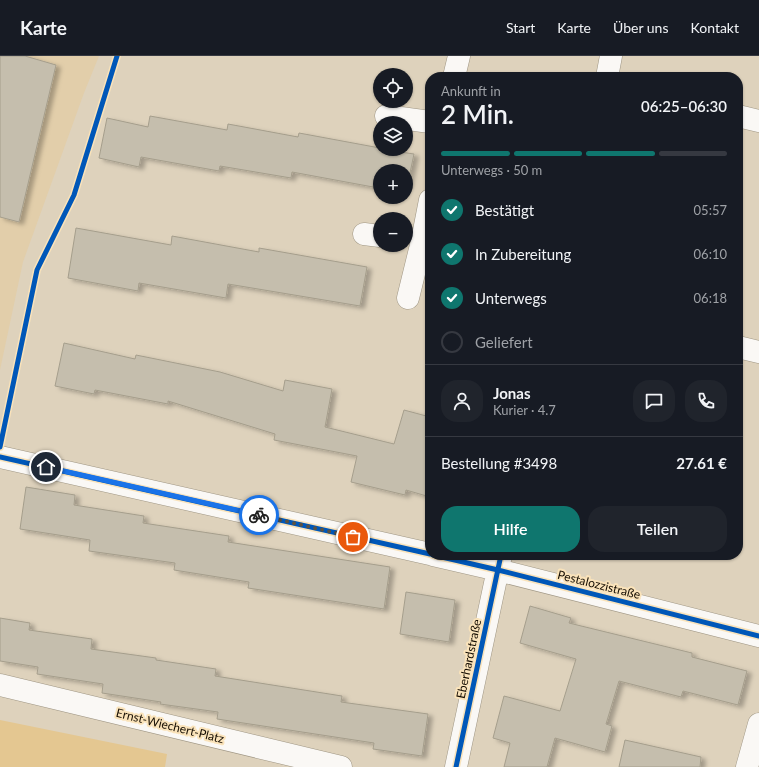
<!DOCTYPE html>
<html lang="de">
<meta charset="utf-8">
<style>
body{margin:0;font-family:Lato,sans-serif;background:#20242c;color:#f1f3f6;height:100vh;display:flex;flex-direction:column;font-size:15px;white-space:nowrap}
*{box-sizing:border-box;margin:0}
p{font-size:13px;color:#9ea1a6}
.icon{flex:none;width:22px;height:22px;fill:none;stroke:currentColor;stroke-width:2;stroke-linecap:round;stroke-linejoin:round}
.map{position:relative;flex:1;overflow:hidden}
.details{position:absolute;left:425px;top:16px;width:318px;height:488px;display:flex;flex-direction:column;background:#171b24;border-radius:16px;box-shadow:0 1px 3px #0004}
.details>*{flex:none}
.fabs{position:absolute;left:373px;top:12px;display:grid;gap:8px}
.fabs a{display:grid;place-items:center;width:40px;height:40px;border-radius:50%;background:#171b24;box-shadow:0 1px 3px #0004;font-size:20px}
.pin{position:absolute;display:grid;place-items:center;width:34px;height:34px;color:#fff;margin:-17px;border:2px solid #fff;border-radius:50%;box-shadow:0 1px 4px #0007}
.courier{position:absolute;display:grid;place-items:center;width:40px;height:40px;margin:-20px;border:3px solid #1a73e8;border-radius:50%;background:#fff;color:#222;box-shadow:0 1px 5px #0007}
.head em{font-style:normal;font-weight:600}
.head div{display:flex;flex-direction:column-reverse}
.head{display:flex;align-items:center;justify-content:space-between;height:68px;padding:0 16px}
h1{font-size:26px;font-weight:600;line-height:30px}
.bar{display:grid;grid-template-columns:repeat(4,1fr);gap:6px 4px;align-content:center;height:48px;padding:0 16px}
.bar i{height:5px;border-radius:3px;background:#363941}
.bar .current{background:#0f766e}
.bar p{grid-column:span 4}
.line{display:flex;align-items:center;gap:10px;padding:0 16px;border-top:1px solid #363941}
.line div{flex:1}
.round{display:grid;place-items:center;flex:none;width:42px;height:42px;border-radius:16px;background:#20242c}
ol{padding:0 16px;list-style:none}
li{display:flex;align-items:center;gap:12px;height:44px}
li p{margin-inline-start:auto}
li .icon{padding:4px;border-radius:50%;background:#0f766e;color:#fff;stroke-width:4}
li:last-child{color:#9ea1a6}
li i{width:22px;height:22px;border:2px solid #363941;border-radius:50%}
.cta{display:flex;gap:8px;margin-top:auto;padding:8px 16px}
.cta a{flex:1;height:46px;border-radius:16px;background:#0f766e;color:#fff;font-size:16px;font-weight:600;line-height:46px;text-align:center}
.cta a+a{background:#20242c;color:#f1f3f6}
header{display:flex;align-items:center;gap:24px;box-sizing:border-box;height:56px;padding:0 20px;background:#171b24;border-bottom:1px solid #363941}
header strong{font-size:19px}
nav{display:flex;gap:22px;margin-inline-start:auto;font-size:14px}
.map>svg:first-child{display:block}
.built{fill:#e2ceaa}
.green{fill:#e4c791}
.building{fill:#c5bead;stroke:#a59e8c;filter:url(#shadow)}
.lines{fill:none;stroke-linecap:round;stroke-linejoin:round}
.minor-casing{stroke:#9f9684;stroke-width:23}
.minor{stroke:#faf8f5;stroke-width:22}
.cycleway-casing{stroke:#fae3ba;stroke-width:8}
.cycleway{stroke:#0057b8;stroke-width:5}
.done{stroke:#5b5243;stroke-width:4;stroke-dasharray:0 7.2}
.route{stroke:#1a73e8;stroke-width:5}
.labels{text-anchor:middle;stroke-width:4;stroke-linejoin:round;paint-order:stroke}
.street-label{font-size:12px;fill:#150d02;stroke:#fae3ba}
</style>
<header>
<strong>Karte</strong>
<nav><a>Start</a><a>Karte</a><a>Über uns</a><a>Kontakt</a></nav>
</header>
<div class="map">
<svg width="759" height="711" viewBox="0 0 759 711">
<defs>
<filter id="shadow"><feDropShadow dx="4.5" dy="2.5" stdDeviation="2" flood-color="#0004"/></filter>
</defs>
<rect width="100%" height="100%" fill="#ded2bc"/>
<!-- built -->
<path class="built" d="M0,0H99L84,37L23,206L0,314Z"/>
<!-- green -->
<path class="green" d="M0,664L167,698L165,711H0Z"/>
<!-- building -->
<path class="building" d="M0,0H25L56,9L19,166L0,161Z
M150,60L227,74L228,68L298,81L299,77L380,92V93L414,98L407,131L406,130V115H380V126L374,125L373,131L292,116L291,122L220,110L219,115L141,101L139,111L99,102L107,62L148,71Z
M76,172L171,189L172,180L259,196V192L367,211L360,250L228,228L226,242L139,227L138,235L68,222Z
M64,287L135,303L136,299L220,316L283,335L285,324L332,333L325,371L394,388L404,354L430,361V441L406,434L405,439L351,426L357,400L274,384L275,378L168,345V348L95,334L94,338L55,330Z
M26,431L75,439L74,449L144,460L143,467L229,480L228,486L390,511L384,553L248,532L249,526L174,514L175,507L89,495L90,484L20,473Z
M406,536L455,544L449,586L400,578Z
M530,550L571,562L569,567L692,597V601L747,615L738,649L683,635L681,641L619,625L606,668L612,670L605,696L555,682L547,711H504L510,687L493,682L504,640L560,655L576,603L520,587Z
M0,562L30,567L29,574L92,583L91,593L156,602V604L216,613L215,620L342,640L341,646L428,658L422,700L373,693L374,687L217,663L218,656L160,648L161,646L102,637L103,628L37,618L38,611L0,605Z
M625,684L701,701L700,711H619Z"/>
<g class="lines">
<!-- minor casing -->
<g class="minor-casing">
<path id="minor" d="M454,21L459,0
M607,21L611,0
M386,60L430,66
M738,60L759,65
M364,178L380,180
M408,242L422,185L430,144
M738,291L759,296
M0,401L430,498
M433,499L498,514L759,580
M0,629L341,711
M456,711L501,499
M747,711L759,668"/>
</g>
<!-- minor -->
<use href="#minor" class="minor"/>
<!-- cycleway casing -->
<g class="cycleway-casing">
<path id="cycleway" d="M0,391L37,214L74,139L117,0
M0,401L430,498
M433,499L498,514L759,580
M456,711L501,499"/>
</g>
<!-- cycleway -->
<use href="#cycleway" class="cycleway"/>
</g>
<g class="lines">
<!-- done -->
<path class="done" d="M259,459L353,481"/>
<!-- route -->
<path class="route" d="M46,411L259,459"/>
</g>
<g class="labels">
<!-- street labels -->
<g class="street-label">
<text transform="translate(599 529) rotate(14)" y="4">Pestalozzistraße</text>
<text transform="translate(469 603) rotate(-78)" y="4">Eberhardstraße</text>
<text transform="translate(170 670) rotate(14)" y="4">Ernst-Wiechert-Platz</text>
</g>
</g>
</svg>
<div class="fabs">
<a><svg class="icon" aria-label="locate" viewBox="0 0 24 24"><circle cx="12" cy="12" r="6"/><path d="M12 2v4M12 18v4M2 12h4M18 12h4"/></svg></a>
<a><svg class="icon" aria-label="layers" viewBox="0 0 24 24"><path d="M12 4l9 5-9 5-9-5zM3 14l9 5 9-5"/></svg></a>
<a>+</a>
<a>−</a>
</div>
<div class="pin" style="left:353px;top:481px;background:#ea580c"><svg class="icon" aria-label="bag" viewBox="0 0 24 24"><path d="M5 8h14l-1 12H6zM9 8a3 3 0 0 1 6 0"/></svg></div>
<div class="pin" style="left:46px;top:411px;background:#1f2937"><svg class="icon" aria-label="home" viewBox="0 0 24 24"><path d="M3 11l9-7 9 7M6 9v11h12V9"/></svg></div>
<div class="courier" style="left:259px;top:459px"><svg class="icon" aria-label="bike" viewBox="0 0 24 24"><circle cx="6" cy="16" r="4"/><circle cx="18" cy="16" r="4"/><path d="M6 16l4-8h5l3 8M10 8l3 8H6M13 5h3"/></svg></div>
<section class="details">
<div class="head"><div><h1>2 Min.</h1><p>Ankunft in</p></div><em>06:25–06:30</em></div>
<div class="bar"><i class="current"></i><i class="current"></i><i class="current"></i><i></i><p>Unterwegs · 50 m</p></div>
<ol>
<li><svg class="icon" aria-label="check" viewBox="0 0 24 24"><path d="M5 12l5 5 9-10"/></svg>Bestätigt<p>05:57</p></li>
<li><svg class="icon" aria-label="check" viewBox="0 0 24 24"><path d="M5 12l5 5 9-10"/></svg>In Zubereitung<p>06:10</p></li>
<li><svg class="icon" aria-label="check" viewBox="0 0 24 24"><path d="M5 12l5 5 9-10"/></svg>Unterwegs<p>06:18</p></li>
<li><i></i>Geliefert</li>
</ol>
<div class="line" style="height:72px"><a class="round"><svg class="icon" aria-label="person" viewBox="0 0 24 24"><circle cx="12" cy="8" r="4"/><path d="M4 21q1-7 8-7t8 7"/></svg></a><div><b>Jonas</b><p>Kurier · 4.7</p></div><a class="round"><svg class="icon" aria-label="chat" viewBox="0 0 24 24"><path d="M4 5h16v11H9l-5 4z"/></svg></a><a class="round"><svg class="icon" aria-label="phone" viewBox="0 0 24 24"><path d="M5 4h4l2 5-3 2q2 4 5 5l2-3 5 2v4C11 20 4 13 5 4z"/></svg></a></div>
<div class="line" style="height:52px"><div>Bestellung #3498</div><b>27.61 €</b></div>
<div class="cta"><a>Hilfe</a><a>Teilen</a></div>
</section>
</div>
